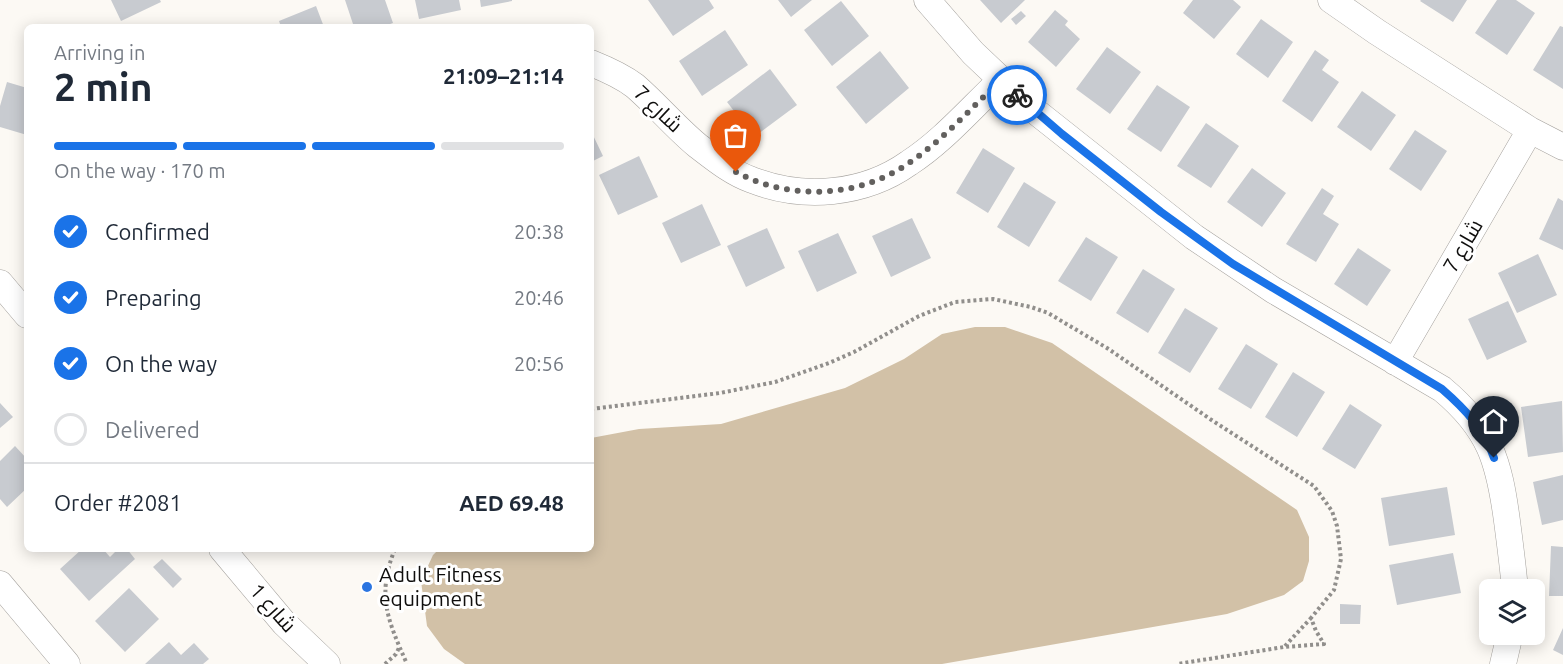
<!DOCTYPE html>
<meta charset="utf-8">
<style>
body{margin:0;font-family:Ubuntu,Cairo,sans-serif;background:#f6f6f7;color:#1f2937;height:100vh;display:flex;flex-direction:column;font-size:22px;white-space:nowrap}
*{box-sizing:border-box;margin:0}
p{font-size:20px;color:#747a83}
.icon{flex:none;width:33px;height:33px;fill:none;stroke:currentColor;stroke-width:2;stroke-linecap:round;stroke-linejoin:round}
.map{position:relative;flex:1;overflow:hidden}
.sheet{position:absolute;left:24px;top:24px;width:570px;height:528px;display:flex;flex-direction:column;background:#fff;border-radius:9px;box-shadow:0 3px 15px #0003}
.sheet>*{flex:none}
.buttons{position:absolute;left:1479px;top:579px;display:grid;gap:12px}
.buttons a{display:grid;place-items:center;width:66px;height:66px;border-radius:9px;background:#fff;box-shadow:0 3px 15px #0003;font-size:30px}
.pin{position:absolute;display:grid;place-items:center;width:51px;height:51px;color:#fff;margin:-62px -26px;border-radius:50% 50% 50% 0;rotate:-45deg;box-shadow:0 0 6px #0007}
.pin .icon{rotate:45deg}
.courier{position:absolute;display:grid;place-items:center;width:60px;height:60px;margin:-30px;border:4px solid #1a73e8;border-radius:50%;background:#fff;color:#222;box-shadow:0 2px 8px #0007}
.summary em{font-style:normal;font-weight:700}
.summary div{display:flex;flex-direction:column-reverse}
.summary{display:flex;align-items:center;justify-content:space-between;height:102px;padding:0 30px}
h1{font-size:39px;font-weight:700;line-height:45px}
.bar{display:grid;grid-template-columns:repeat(4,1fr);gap:9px 6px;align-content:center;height:72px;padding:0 30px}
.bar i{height:8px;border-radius:4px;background:#e0e1e3}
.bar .active{background:#1a73e8}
.bar p{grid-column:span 4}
.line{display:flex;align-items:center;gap:15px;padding:0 30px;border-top:2px solid #e0e1e3}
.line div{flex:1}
ol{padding:0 30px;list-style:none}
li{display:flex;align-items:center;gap:18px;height:66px}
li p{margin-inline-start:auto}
li .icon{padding:6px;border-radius:50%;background:#1a73e8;color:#fff;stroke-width:4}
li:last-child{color:#747a83}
li i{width:33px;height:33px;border:3px solid #e0e1e3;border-radius:50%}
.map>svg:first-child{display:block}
.water{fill:#d2c1a7}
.building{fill:#c8cbd0}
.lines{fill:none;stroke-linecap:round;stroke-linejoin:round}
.minor-casing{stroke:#a5a29e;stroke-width:27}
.path{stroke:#918f8c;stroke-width:4;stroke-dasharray:3 3;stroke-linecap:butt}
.minor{stroke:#fff;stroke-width:26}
.done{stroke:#62605e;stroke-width:6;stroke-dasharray:0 10.8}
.route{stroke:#1a73e8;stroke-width:8}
.poi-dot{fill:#2b75e1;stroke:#fff;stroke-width:2}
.labels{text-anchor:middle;stroke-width:6;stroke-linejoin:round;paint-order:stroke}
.street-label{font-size:21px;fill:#0f0e0d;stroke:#fff}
.poi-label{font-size:21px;fill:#0f0e0d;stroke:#fff;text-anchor:start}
</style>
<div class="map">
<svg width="1563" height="664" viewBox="0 0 1563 664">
<rect width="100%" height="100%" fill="#fcf9f4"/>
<!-- water -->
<path class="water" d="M975,327H1005L1052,343L1297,510L1309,537V561L1303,581L1284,595L1227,614L942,664H465L444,649L427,626L421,581L433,555L439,549H591V438L639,429L721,424L845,388L904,359L942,334Z"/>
<!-- building -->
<path class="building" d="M111,0H160L161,2L121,21Z
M345,0H385L393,23L381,27H354Z
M415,0H459L461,10L419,19Z
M480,0H512V1L481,7Z
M648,0H709L714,8L673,36Z
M778,0H812L791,17Z
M980,0H1025L1001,23Z
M1193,0H1233L1241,7L1214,39L1183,13Z
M1421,0H1467L1453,22L1420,1Z
M1497,0H1516L1535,13L1507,55L1475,33Z
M841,1L869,36L832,66L804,30Z
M316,6L324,27H281L279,21Z
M1055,10L1068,21L1065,25L1080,39L1056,67L1028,42Z
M1021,11L1026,16L1016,25L1011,19Z
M1261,19L1293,42L1268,78L1236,54Z
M1560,26L1563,27V89L1533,70Z
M725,30L748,65L702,96L679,61Z
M1107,47L1141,72L1110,114L1076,89Z
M1315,50L1329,60L1322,70L1339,82L1312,122L1282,101Z
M880,51L909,88L866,124L836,87Z
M770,69L797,105L754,137L727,102Z
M7,82L27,88V135L0,127V106Z
M1157,85L1190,107L1161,152L1127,129Z
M1362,91L1396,115L1371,151L1337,127Z
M1206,123L1239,146L1211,188L1177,166Z
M1415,130L1447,151L1421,191L1389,169Z
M591,131L603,156L591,162Z
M983,148L1015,168L988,213L956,193Z
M639,156L658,197L618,215L599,175Z
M1252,168L1286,193L1262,227L1227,202Z
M1024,182L1056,202L1029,247L997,227Z
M1322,188L1334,196L1323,214L1339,224L1316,262L1286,244Z
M1558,198L1563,201V250L1539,239Z
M702,204L721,245L681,263L662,223Z
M912,218L931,258L891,277L872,236Z
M767,228L785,268L746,287L727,246Z
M838,233L857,273L817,292L798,251Z
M1086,237L1118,257L1091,301L1058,281Z
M1358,248L1391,270L1367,306L1334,284Z
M1538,254L1557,295L1517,313L1498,273Z
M1143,269L1175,289L1148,333L1116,313Z
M1508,301L1527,342L1487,360L1468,319Z
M1185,308L1218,328L1190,373L1158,353Z
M1246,344L1278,364L1251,409L1218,389Z
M1293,372L1325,392L1297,437L1265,417Z
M1562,401L1563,452L1528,457L1521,407Z
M0,403L13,417L0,428Z
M1350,404L1382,425L1355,469L1322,449Z
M15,446L27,459V488L7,507L0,499V461Z
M1563,475V520L1542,525L1533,482Z
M1447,487L1455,535L1389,546L1381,498Z
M1551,546L1563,547V596H1549Z
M82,549H103L110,557L118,549H127L135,559L89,601L60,569Z
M1453,553L1461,593L1397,605L1389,565Z
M162,559L182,579L173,588L153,567Z
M129,588L159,619L125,652L95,621Z
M1340,604L1361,605L1360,624H1340Z
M1563,628V655L1553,650Z
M169,642L181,655L194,643L209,659L203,664H145Z"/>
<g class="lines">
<!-- minor casing -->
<g class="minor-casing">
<path id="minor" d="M927,0L973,53L1030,107L1194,237L1273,290L1442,389C1490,429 1499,461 1507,521C1510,544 1513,566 1515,590
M1331,0L1377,32L1530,130L1563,147
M591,63C606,69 622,76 635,86C657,105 676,128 698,146C715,159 732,173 752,180C803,200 864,195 909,163C943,141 971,108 1001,80
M0,283L27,315
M1395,362L1530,130
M222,549L284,623L327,664
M0,584L67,664
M1503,664L1510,634"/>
</g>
<!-- path -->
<path class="path" d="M591,409L720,393L775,382L829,363L854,352L919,316L955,302L993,299L1031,307L1048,313L1107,348L1213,421L1314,486L1332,511L1337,526L1341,559L1334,590L1311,618L1316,631L1324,644L1284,647L1177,664
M395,549C376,595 388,621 407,664
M1285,646L1311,618
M385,664L396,654L399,648"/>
<!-- minor -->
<use href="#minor" class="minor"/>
</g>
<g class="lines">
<!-- done -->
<path class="done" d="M736,172C790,201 859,198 909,163C943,140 971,108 1001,80L1017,95"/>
<!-- route -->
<path class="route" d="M1017,95L1062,134L1161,212L1233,264L1442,389C1465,409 1484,429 1494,458"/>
</g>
<!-- markers -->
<circle class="poi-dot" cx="367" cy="587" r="6"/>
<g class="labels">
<!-- street labels -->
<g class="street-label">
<text transform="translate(658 109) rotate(43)" y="7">شارع 7</text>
<text transform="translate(1463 246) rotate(-60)" y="7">شارع 7</text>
<text transform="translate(273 608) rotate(48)" y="7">شارع 1</text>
</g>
<!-- poi labels -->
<g class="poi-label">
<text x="379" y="582">Adult Fitness<tspan x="379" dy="24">equipment</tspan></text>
</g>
</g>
</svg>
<div class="buttons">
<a><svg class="icon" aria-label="layers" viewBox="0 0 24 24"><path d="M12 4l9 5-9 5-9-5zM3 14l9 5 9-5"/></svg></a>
</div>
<div class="pin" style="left:736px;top:172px;background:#ea580c"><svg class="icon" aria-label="bag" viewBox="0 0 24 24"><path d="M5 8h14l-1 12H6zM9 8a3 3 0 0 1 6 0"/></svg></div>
<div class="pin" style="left:1494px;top:458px;background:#1f2937"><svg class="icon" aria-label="home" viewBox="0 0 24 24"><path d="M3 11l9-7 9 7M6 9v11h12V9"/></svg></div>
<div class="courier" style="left:1017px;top:95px"><svg class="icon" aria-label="bike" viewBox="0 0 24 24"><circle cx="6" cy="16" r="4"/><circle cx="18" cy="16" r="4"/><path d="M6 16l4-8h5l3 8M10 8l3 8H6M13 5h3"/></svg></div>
<section class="sheet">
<div class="summary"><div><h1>2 min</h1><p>Arriving in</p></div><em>21:09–21:14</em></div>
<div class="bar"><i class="active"></i><i class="active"></i><i class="active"></i><i></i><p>On the way · 170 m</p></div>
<ol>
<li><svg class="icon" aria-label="check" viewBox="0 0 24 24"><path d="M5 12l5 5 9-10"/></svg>Confirmed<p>20:38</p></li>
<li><svg class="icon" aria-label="check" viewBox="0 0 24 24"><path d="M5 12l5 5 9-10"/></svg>Preparing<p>20:46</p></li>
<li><svg class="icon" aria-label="check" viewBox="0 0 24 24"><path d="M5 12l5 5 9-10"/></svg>On the way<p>20:56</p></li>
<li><i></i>Delivered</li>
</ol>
<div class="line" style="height:78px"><div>Order #2081</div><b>AED 69.48</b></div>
</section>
</div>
